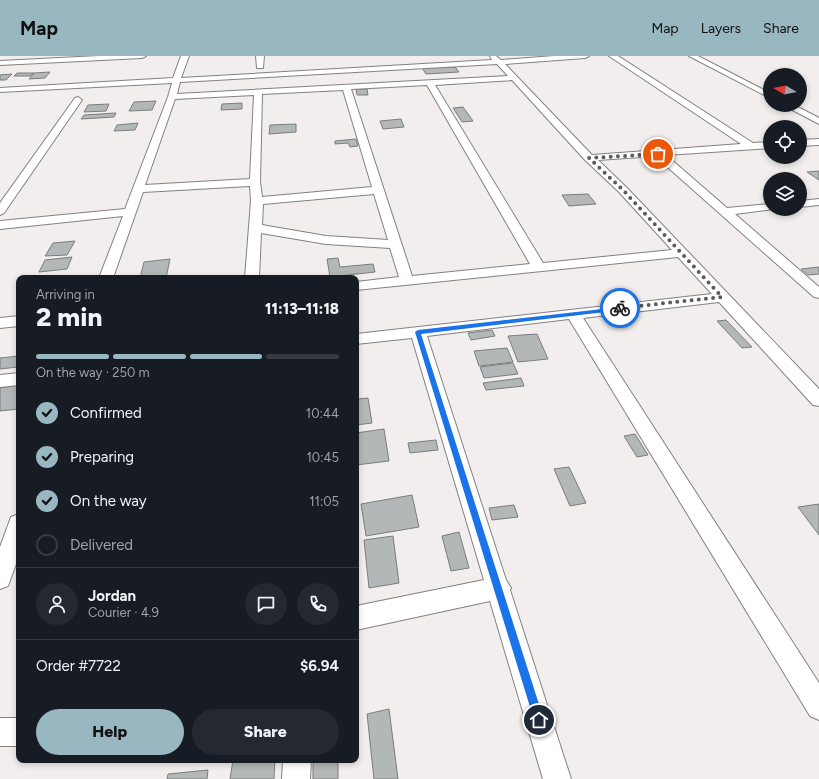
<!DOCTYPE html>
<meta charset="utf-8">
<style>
body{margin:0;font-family:Figtree,sans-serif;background:#242831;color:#f1f3f6;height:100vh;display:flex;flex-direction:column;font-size:15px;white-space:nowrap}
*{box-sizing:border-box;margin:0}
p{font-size:13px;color:#9ea1a6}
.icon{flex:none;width:22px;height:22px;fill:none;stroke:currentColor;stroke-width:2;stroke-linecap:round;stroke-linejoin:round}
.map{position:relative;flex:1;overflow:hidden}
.drawer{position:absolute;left:16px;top:219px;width:343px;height:488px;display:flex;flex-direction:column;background:#171b24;border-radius:8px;box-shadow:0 2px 6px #0003}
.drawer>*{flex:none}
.needle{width:26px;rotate:280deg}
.controls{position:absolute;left:763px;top:12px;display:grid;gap:8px}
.controls a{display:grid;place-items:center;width:44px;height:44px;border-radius:50%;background:#171b24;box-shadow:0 2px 6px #0003;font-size:20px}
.pin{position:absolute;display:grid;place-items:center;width:34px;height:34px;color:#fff;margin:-17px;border:2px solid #fff;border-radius:50%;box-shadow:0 1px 4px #0007}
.courier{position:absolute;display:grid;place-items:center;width:40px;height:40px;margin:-20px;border:3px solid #1a73e8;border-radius:50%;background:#fff;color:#222;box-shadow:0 1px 5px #0007}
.headline em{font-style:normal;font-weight:800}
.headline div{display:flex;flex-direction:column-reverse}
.headline{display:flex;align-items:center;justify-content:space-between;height:68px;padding:0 20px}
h1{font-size:26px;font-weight:800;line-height:30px}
.bar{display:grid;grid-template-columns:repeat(4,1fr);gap:6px 4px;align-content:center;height:48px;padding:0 20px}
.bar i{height:5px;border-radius:3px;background:#363941}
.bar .selected{background:#99b7c1}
.bar p{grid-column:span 4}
.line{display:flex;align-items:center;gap:10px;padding:0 20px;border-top:1px solid #363941}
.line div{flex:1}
.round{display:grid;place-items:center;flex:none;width:42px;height:42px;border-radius:21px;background:#242831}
ol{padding:0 20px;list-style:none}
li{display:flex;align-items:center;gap:12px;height:44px}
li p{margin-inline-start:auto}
li .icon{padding:4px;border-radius:50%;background:#99b7c1;color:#111;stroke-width:4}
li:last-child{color:#9ea1a6}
li i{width:22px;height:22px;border:2px solid #363941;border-radius:50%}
.primary-button{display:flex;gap:8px;margin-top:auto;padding:8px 20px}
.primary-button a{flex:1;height:46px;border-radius:24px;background:#99b7c1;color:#111;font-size:16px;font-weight:800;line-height:46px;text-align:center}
.primary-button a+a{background:#242831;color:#f1f3f6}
header{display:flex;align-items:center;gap:24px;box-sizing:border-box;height:56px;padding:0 20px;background:#99b7c1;color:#111}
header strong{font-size:19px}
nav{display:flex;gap:22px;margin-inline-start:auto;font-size:14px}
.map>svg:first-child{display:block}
.building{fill:#b3b7b8;stroke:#7a7d7e}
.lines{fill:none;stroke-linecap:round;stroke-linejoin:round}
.minor-casing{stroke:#848080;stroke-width:2}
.minor{fill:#fff;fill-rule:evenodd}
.route{fill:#1a73e8}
.done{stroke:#5d5a5a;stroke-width:4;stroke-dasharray:0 7.2}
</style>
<header>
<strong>Map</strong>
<nav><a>Map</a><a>Layers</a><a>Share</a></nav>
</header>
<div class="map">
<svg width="819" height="723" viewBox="0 0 819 723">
<rect width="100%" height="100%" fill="#f2eeee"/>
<!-- building -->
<path class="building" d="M455,11L459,16L426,18L422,12Z
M50,16L45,22L29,23L34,17Z
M17,17H34L30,20H14Z
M12,18L6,24H0V19Z
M356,33H367L368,39H357Z
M156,45L152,54L129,55L134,46Z
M242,47V53L221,54L222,48Z
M109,48L106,55L84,56L88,49Z
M463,51L473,65L462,66L453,52Z
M116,57L114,61L81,63L84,59Z
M401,63L404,71L383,73L380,65Z
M138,67L135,74L114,75L117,69Z
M296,68V76L269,78L270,69Z
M356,83L358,90L350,91L348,87L335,88V85Z
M819,115V124L807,116Z
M588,138L596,148L569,150L562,139Z
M75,185L67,199L45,200L53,187Z
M72,201L67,213L39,216L45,204Z
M338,202L340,211L373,208L375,216L330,221L327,203Z
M170,203L166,222H140L144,206Z
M819,211V218L808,219L801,213Z
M726,264L752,291L742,292L717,265Z
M492,274L495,280L471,284L468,277Z
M537,278L548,303L518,306L508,280Z
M507,292L513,306L479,310L474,295Z
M19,300L18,311L0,313V302Z
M513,307L518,318L484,322L480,311Z
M521,322L524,330L486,334L483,327Z
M19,329V353L0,355V332Z
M368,342L372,367L356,369V343Z
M384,373L389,405L356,409V377Z
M635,378L648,399L637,401L624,380Z
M436,384L438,394L410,397L408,387Z
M569,411L586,447L570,450L554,413Z
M412,439L419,471L366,480L361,448Z
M819,448V479L798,451Z
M514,449L518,461L492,464L489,452Z
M459,476L469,512L451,515L442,480Z
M393,480L399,527L369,532L364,484Z
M389,653L398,723H374L367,658Z
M233,704H275L274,723H230Z
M313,704H338V723H313Z
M208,714L207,723H167L168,718Z"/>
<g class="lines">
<!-- minor casing -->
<g class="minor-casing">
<path id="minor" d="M99,0H146L142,2L0,9V5Z
M181,0H189L181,22L492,4L490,0H496L501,4L554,0H589L585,2L505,8L592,99L741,88L609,0H618L753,87L770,86V92L666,99L727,152L770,148V153H774L735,158L819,231V242L814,241L655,100L598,104L627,132L819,333V350L813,349L719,246L583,262L819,627V664L810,660L569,263L427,280L506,524L511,532L510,534L571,723H543L490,545L356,574V550L484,524L412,282L356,288V278L712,238L678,201L356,234V226L399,221L390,192L326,188L261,177L259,222H245L251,145L250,130L143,136L113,222H99L123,160L0,173V165L125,153L168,41L172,27L0,36V32L173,22ZM497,8L508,20L177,38L180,26ZM512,24L585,104L619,136L672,194L543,207L435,29ZM427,29L530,208L412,220L351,33ZM343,34L372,131L262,141L260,126L262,38ZM254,39L250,123L145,129L175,43ZM374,138L388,184L326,180L262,169L263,148Z
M256,0H264L263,12H257Z
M689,0H698L770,37V42Z
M78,41L82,44L4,157L0,159V147L75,42Z
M783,49H794L819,62V68Z
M819,83V89L800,90V84Z
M819,143V149L800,151V145Z
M19,260V270L0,272V262Z
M19,317V329L0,331V319Z
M19,458V500L8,530L0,533V491L11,461Z
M0,662H19V690H0Z
M283,704H311L310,723H282Z"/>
</g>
<!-- minor -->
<use href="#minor" class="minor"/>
</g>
<!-- route -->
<path class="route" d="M620,251L623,252L622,254L421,278L544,664L543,668L539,669L536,668L534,664L415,276L418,274Z"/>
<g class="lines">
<!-- done -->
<path class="done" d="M620,252L722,241L623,134L589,102L658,98"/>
</g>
</svg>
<div class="controls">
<a><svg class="needle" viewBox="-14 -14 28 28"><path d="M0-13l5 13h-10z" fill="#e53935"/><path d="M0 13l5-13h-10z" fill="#9ea1a6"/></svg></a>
<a><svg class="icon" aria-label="locate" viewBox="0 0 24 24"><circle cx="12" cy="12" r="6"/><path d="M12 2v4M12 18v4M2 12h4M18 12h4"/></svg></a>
<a><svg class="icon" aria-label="layers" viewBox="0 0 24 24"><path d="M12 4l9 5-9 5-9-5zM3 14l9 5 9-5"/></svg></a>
</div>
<div class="pin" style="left:658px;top:98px;background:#ea580c"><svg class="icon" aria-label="bag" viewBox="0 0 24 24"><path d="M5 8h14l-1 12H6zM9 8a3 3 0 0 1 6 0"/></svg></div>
<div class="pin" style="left:539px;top:664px;background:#1f2937"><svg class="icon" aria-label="home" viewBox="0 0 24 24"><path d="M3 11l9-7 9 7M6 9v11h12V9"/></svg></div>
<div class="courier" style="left:620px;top:252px"><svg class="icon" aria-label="bike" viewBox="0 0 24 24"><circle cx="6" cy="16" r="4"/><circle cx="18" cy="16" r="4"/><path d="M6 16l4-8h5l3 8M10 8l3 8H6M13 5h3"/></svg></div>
<section class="drawer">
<div class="headline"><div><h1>2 min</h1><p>Arriving in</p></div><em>11:13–11:18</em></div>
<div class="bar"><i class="selected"></i><i class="selected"></i><i class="selected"></i><i></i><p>On the way · 250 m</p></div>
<ol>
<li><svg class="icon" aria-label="check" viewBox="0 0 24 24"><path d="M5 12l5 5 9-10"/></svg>Confirmed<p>10:44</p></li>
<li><svg class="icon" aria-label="check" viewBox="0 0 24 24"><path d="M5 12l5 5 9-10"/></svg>Preparing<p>10:45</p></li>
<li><svg class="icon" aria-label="check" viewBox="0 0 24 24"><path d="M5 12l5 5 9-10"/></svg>On the way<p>11:05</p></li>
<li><i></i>Delivered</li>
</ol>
<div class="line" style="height:72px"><a class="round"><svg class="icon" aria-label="person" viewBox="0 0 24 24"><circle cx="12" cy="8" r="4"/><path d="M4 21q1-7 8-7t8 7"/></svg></a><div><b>Jordan</b><p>Courier · 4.9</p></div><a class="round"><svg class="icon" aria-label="chat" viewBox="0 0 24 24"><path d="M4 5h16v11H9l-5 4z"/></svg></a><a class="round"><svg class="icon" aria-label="phone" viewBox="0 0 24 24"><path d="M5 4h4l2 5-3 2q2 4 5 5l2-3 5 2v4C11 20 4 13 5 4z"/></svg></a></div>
<div class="line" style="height:52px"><div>Order #7722</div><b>$6.94</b></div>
<div class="primary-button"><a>Help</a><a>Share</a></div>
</section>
</div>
